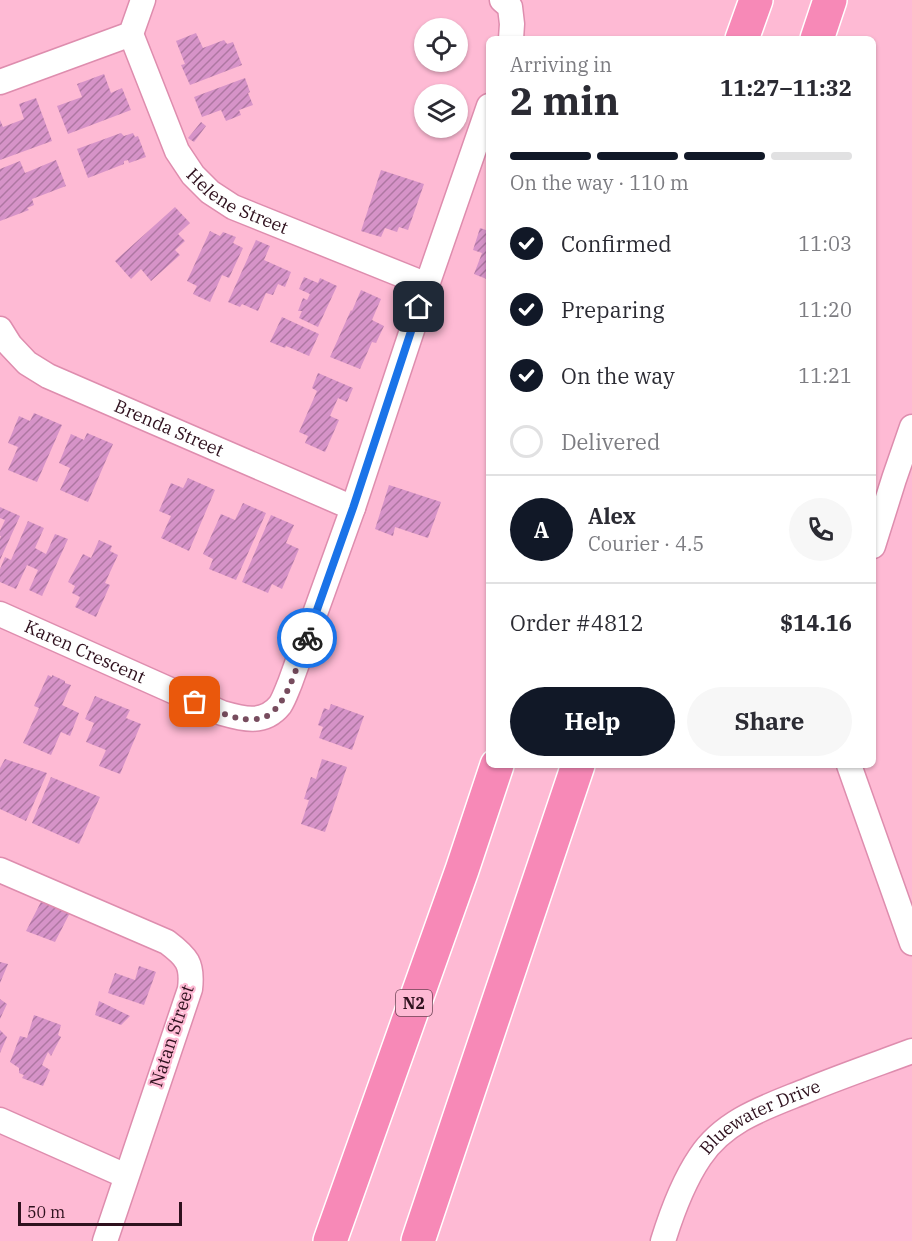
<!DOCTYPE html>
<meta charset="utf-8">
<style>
body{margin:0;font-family:"IBM Plex Serif",serif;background:#f7f7f7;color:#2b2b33;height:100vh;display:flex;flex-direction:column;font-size:22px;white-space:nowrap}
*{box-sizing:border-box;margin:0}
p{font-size:20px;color:#7c7c81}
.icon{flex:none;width:33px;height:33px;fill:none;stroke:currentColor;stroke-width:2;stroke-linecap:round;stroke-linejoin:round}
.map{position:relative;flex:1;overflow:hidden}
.panel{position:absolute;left:486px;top:36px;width:390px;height:732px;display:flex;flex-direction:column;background:#fff;border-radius:9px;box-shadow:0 2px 4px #0004}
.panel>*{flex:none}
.tools{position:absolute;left:414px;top:18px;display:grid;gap:12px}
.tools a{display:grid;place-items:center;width:54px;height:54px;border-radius:50%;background:#fff;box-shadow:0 2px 4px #0004;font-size:30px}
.scale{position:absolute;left:18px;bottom:15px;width:164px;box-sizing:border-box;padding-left:6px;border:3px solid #2f111e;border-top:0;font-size:16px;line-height:21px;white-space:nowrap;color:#2f111e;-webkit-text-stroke:4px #febad4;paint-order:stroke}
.pin{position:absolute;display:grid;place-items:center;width:51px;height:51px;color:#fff;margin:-26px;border-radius:12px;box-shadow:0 3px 9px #0006}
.courier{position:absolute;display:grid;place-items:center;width:60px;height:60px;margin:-30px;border:4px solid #1a73e8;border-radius:50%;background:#fff;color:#222;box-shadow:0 2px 8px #0007}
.head em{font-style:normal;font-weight:700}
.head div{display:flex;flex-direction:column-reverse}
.head{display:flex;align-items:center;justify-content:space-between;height:102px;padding:0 24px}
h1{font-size:39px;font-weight:700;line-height:45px}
.bar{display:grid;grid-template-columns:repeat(4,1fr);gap:9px 6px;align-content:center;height:72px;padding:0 24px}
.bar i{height:8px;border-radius:4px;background:#e1e1e2}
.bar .active{background:#111827}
.bar p{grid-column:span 4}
.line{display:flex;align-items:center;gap:15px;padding:0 24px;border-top:2px solid #e1e1e2}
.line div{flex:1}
.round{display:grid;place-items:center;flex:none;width:63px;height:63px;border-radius:32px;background:#f7f7f7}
ol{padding:0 24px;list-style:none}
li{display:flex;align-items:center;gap:18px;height:66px}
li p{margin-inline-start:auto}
li .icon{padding:6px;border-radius:50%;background:#111827;color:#fff;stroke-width:4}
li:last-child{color:#7c7c81}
li i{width:33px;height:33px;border:3px solid #e1e1e2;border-radius:50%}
.button{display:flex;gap:12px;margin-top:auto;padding:12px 24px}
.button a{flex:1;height:69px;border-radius:36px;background:#111827;color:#fff;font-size:24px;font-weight:700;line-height:69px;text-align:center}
.button a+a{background:#f7f7f7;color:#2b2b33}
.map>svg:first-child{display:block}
.building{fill:url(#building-hatch)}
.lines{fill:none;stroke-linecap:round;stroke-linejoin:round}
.minor-casing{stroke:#de8dae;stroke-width:27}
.highway-casing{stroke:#fff;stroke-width:36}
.minor{stroke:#fff;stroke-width:24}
.highway{stroke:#f789b7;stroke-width:33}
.done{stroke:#774c5e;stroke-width:6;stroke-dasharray:0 10.8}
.route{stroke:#1a73e8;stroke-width:8}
.labels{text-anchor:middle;stroke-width:4.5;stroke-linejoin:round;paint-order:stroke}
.shield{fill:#febad4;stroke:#6d4455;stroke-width:1.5}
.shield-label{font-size:16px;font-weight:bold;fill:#2f111e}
.street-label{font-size:18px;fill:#2f111e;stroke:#febad4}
</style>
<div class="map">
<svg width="912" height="1241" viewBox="0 0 912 1241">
<defs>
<pattern id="building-hatch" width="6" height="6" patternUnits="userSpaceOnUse" patternTransform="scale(1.5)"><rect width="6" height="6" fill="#d693c8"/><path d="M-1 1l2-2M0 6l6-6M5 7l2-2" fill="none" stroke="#ae77a2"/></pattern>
</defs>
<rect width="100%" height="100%" fill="#febad4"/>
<!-- building -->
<path class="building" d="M196,33L203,48L224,40L227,44L233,42L242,65L190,85L181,65L185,64L176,41Z
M104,74L111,93L122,88L131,110L68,134L57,106L82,97L77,84Z
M245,78L250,92L248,93L253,105L239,110L241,115L226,121L221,110L202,117L194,97Z
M36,98L52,141L0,160V120L3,127L24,119L19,104Z
M201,122L206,126L194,142L188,138Z
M121,133L124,136L133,133L135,137L138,136L146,157L129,163L128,160L124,161V164L88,178L77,149Z
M56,160L66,186L32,199L34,205L27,208L29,210L0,221V169L20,161L25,173Z
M381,170L424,184L408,230L399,227L397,232L385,228L381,237L361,231Z
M175,207L190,223L178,234L185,241L175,250L180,255L151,281L141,269L131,279L115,261Z
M480,228L489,231V280L474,274L482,253L473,250Z
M210,231L220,236L223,232L236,237L233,243L243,248L229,278L222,275L210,302L193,294L197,286L187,281Z
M256,240L270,246L264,260L291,272L285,287L278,284L273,295L266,293L258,311L242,304L240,307L228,302Z
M304,277L318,283L320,278L337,286L318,327L299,318L302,311H298L303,298L307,300L310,294L299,289Z
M361,290L381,299L372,320L384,326L376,343L372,342L360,369L330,357L351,310L352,311Z
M282,317L319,334L309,356L286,346L285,348L270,342Z
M318,373L353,388L347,402L338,398L330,416L339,420L325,452L305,443L308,436L299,432L317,391L312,388Z
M34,413L62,425L37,482L8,470L18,447L8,443L19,416L30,421Z
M87,433L113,444L88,502L60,490L70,468L59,463L71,434L84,440Z
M188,478L215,490L189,551L161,538L171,516L159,511L171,483L183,488Z
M389,485L441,502L428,538L395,527L393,536L375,529Z
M243,503L266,513L236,580L209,569L213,559L203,554L221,514L235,520Z
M0,507L20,516L0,560V539L1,536H0V531L5,520L0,518Z
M271,515L294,525L286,543L299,549L282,589L272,584L268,593L242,582Z
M28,521L44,528L35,548L46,554L55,534L68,539L42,596L29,590L38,570L27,565L16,589L0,582V569L5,557L11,560Z
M99,540L112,546L110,551L118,555L105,583L110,585L96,617L75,607L80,597L72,593L75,586L68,582L83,554L91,558Z
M48,675L52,677V675L65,681V683L71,685L62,705L79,713L70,736L61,732L51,755L23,743L39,708L34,706Z
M95,696L130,710L126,718L141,724L120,774L99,766L106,750L86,742L94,723L85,719Z
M331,704L364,716L352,750L319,738L323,727L318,725L324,708L329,710Z
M5,759L47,773L26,821L0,809V768Z
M322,759L347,767L325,832L301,824L309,800L304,799L311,777L316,779Z
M51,777L100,797L79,844L32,823Z
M45,894L74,905L55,942L26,931Z
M0,962L8,964L0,983Z
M139,966L156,972L144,1005L108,993L115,973L135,980Z
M0,999L7,1004L0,1019Z
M99,1001L130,1016L121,1025L95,1015Z
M34,1015L61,1025L58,1035L61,1037L51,1056L48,1052L42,1065L50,1070L43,1086L22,1078L24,1075L19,1073V1068L10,1062L20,1036L27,1038Z
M0,1030L7,1037L0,1053Z"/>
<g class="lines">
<!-- minor casing -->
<g class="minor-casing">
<g id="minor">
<path d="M502,0L510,7L512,24L511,39"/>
<path id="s1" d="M131,34L177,151L193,175L210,192L233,207L427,285"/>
<path d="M0,82L131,34L143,0"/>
<path id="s2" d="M0,329L10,345L27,363L48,376L353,508"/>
<path d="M873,546L894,479L912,427"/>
<path id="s3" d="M0,614L222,713C243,719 264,725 280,705C284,699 287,690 290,683L353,508L427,285L489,106"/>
<path d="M849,765L912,943"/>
<path d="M0,870L167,942C187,957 193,964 190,989L105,1241"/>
<path d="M0,1120L126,1176"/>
<path id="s4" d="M663,1241C672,1212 683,1182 700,1157C725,1119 769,1106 808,1090C842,1076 877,1064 912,1051"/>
</g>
</g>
<!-- highway casing -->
<g class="highway-casing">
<path id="highway" d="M742,39L756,0
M817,39L830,0
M330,1241L462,870L497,765
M418,1241L578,765"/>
</g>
<!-- minor -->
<use href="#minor" class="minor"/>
<!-- highway -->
<use href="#highway" class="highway"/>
</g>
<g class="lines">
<!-- done -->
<path class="done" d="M195,702C210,708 227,717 244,719C250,720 262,719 267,716C289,703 298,661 307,638"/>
<!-- route -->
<path class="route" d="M307,638L353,508L419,307"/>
</g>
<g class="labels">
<!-- shield labels -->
<rect class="shield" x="396" y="990" width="36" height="26" rx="4.5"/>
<g class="shield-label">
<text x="414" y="1009">N2</text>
</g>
<!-- street labels -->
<g class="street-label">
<text dy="6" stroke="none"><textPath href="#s1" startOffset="207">Helene Street</textPath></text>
<text dy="6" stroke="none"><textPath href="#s2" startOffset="200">Brenda Street</textPath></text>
<text dy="6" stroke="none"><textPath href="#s3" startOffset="93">Karen Crescent</textPath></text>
<text transform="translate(172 1036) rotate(-72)" y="6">Natan Street</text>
<text dy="6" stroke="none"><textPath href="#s4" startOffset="166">Bluewater Drive</textPath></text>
</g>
</g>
</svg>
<div class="tools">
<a><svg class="icon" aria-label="locate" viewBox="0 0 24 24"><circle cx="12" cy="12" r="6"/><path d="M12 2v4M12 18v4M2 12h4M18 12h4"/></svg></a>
<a><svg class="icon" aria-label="layers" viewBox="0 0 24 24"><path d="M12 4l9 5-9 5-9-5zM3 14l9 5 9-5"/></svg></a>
</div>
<div class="scale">50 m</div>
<div class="pin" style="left:195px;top:702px;background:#ea580c"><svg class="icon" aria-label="bag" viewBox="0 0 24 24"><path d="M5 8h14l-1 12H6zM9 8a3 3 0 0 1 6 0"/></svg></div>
<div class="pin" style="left:419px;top:307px;background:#1f2937"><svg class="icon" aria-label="home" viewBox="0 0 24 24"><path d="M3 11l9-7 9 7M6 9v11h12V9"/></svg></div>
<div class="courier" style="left:307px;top:638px"><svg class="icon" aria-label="bike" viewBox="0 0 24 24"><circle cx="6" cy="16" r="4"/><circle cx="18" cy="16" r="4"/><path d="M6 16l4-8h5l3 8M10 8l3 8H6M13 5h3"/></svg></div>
<section class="panel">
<div class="head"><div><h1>2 min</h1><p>Arriving in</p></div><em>11:27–11:32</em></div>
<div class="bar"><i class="active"></i><i class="active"></i><i class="active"></i><i></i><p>On the way · 110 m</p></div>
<ol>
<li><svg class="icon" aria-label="check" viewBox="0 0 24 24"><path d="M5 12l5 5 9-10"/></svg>Confirmed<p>11:03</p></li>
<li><svg class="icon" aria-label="check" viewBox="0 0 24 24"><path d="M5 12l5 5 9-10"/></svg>Preparing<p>11:20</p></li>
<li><svg class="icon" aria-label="check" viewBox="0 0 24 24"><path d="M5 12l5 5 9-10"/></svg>On the way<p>11:21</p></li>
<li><i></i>Delivered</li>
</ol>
<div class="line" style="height:108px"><b class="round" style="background:#111827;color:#fff">A</b><div><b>Alex</b><p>Courier · 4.5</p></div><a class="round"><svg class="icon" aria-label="phone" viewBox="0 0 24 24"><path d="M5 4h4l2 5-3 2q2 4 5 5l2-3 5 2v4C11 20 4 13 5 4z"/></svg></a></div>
<div class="line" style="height:78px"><div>Order #4812</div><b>$14.16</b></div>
<div class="button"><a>Help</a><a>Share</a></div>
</section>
</div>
